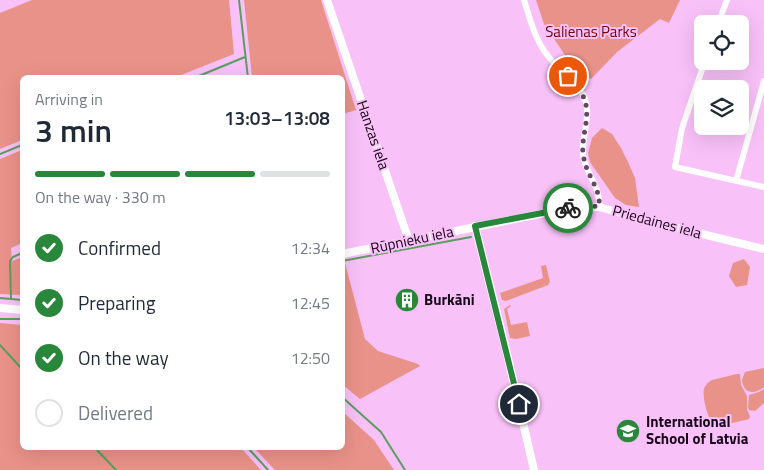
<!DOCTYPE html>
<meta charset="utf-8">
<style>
body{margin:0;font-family:"Titillium Web",sans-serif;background:#f2f2f3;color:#1f2937;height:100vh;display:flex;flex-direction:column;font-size:19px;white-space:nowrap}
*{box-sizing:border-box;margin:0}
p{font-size:16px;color:#747a83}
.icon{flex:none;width:28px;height:28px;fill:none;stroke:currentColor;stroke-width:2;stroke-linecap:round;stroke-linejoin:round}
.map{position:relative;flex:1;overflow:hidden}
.panel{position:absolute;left:20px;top:75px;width:325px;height:375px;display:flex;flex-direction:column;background:#fff;border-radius:8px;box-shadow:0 5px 20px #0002}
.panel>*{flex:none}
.buttons{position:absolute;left:694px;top:15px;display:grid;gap:10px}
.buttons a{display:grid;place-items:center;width:55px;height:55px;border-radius:8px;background:#fff;box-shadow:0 5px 20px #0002;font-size:25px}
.pin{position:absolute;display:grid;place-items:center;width:42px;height:42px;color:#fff;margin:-21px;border:2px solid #fff;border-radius:50%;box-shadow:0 1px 5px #0007}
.courier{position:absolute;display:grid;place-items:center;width:50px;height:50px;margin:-25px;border:4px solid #28873a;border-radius:50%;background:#fff;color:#222;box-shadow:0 1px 6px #0007}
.summary em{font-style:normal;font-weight:600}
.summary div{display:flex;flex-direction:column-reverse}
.summary{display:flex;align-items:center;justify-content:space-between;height:85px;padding:0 15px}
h1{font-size:32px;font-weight:600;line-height:38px}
.bar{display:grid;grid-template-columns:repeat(4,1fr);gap:8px 5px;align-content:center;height:60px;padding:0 15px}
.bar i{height:6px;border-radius:4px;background:#e0e1e3}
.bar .active{background:#28873a}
.bar p{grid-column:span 4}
ol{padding:0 15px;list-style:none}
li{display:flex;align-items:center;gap:15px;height:55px}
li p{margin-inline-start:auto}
li .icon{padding:5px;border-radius:50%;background:#28873a;color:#fff;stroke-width:4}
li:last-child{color:#747a83}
li i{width:28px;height:28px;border:2px solid #e0e1e3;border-radius:50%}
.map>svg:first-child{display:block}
.green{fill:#e99289}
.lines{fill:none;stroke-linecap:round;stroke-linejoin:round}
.stream{stroke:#5b9d61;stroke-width:2}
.minor{stroke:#fff;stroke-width:6}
.tertiary{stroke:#fff;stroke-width:8}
.done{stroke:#664767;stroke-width:5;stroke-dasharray:0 9}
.route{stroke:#28873a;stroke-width:6}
.labels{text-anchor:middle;stroke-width:4;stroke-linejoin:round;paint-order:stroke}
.park-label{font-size:15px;fill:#74020b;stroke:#f8c1f8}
.street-label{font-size:15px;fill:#180619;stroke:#f8c1f8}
.poi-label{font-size:15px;font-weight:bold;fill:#180619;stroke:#f8c1f8;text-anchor:start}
</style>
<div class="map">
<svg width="764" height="470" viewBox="0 0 764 470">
<rect width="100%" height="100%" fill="#f8c1f8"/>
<!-- green -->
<path class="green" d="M32,0H229L234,54L176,77L22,78V140L0,149V13Z
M244,0H321L356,110L343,114L342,78L252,77Z
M536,0H680L669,23L660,19L617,52L591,79L567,58L544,24Z
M602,128L612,134L621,148L628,162L635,178L639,207L626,205L615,198L590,162L588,153L592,138Z
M22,150V243L11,248L12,261L22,257V295L0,294V159Z
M744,259L750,267L747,285L736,287L729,276L733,263Z
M343,263H345L365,339L378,351L418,364L420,366L360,399L343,385Z
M546,265L550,282L548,285L506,301L502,300L500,293L543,278L541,266Z
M510,305L511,306L507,309L511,325L527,322L530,336L516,339L510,338L504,309Z
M0,323L22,325V448H241L261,470H0Z
M764,368V387C754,395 744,394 742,380L745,372Z
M737,374H740L741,385L747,396V410L750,416L749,419L724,425C719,425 715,425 712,421C707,417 702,395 704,389C705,385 708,382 712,380Z
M764,389V403L755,411L749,410L748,407L749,395L759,392Z
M343,412L374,440L394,470H275L254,448H342Z"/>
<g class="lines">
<!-- stream -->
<path class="stream" d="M239,0L248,78
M194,78L245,57
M0,154L22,145
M342,261L471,237
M0,298L22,300
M11,299L10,261L13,257L22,253
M0,319H22
M0,345L22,369
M342,397L381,432L405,470
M95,448L116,470
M248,448L268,470"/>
<!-- minor -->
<path class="minor" d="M524,0C530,19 535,40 548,56C559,71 578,81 585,99C592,119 579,140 584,160C588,176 601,189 599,207
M718,24L727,0
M705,61L682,128L675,167L764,187
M736,181L764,81"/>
<!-- tertiary -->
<path class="tertiary" d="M327,0L409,241
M475,226L505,345L534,470
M342,254L575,207H599L657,223L764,249
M0,308L22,310"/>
</g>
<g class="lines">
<!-- done -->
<path class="done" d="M568,208L575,207L599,206C601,189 587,176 584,159C579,140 591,120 585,101C582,91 575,84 568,76"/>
<!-- route -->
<path class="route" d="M519,404L475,226L568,208"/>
</g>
<!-- icons -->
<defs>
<g id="building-disc" transform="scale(1.25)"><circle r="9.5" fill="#28873a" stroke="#f8c1f8"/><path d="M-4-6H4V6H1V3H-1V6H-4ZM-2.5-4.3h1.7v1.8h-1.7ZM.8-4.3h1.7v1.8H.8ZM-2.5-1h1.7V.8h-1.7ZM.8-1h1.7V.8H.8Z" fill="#fff"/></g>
<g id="school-disc" transform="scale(1.25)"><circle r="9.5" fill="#28873a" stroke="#f8c1f8"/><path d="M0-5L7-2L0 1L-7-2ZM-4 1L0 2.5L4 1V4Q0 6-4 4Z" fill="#fff"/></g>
</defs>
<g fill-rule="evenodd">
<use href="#building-disc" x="407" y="300"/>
<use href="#school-disc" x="628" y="431"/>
</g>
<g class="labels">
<!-- park labels -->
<g class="park-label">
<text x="591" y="37">Salienas Parks</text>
</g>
<!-- street labels -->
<g class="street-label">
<text transform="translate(373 135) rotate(71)" y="5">Hanzas iela</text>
<text transform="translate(657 222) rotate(15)" y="5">Priedaines iela</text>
<text transform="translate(412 240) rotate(-12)" y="5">Rūpnieku iela</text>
</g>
<!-- poi labels -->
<g class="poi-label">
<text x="424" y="305">Burkāni</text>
<text x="646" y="427">International<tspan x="646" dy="17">School of Latvia</tspan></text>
</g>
</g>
</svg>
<div class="buttons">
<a><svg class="icon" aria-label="locate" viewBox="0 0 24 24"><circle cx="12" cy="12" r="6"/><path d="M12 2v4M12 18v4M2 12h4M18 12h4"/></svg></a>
<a><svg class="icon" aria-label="layers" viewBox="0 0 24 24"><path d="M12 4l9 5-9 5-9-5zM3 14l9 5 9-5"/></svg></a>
</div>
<div class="pin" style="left:568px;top:76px;background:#ea580c"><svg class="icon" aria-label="bag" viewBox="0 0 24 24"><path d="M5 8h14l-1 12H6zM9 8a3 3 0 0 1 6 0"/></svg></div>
<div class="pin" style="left:519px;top:404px;background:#1f2937"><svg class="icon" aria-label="home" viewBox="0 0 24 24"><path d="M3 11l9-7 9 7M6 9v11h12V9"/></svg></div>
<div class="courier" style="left:568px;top:208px"><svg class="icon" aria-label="bike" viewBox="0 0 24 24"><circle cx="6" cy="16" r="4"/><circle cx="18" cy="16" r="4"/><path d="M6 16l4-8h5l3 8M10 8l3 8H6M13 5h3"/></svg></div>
<section class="panel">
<div class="summary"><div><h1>3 min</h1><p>Arriving in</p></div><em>13:03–13:08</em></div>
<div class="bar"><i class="active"></i><i class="active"></i><i class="active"></i><i></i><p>On the way · 330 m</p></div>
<ol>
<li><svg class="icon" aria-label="check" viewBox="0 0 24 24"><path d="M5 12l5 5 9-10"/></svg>Confirmed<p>12:34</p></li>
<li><svg class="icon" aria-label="check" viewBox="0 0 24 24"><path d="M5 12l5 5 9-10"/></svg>Preparing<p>12:45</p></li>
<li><svg class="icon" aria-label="check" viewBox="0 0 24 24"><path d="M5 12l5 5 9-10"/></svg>On the way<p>12:50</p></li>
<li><i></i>Delivered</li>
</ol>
</section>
</div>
